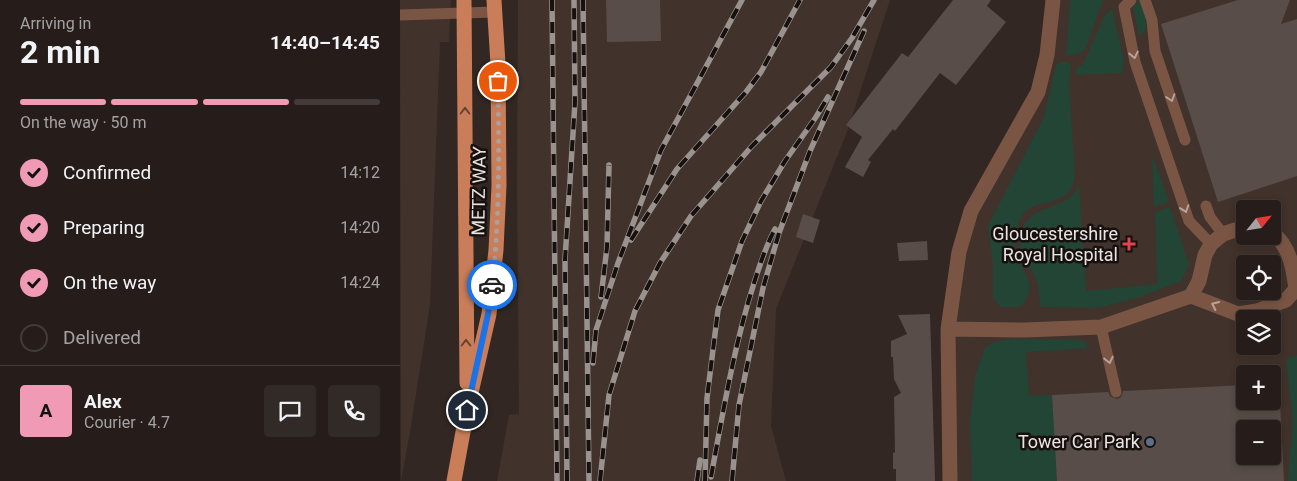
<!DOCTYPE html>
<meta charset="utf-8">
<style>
body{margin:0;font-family:Roboto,sans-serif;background:#322a27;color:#f1f3f6;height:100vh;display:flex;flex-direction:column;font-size:19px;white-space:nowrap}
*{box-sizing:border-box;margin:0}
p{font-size:16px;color:#a4a2a2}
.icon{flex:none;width:28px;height:28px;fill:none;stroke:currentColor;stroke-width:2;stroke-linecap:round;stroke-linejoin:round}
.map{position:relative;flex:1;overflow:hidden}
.drawer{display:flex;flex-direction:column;background:#261d1a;width:400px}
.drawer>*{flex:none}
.needle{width:32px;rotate:60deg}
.buttons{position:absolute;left:836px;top:200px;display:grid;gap:10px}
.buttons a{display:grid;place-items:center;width:45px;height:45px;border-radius:5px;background:#261d1a;box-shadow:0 2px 8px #0003,0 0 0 1px #423b39;font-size:25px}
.pin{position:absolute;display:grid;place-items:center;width:42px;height:42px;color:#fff;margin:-21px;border:2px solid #fff;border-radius:50%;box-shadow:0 1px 5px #0007}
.courier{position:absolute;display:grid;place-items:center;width:50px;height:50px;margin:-25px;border:4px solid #1a73e8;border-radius:50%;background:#fff;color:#222;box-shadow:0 1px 6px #0007}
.head em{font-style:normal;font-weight:700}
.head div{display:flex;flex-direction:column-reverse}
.head{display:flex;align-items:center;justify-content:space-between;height:85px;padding:0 20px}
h1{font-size:32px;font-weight:700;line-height:38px}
.bar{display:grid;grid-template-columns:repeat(4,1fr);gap:8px 5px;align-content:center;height:60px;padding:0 20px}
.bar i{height:6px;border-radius:4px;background:#423b39}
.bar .on{background:#f09ab5}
.bar p{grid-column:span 4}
.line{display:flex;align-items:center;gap:12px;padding:0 20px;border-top:1px solid #423b39}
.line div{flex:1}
.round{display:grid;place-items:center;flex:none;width:52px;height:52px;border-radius:5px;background:#322a27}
ol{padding:0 20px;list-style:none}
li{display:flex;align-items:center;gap:15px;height:55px}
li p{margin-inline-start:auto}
li .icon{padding:5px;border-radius:50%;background:#f09ab5;color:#111;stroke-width:4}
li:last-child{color:#a4a2a2}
li i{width:28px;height:28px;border:2px solid #423b39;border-radius:50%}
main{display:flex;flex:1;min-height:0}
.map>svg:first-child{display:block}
.built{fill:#41322b;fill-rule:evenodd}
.green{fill:#234536}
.building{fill:#584d48;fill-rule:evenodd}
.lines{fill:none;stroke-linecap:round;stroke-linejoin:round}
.lane{stroke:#7a5544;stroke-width:11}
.street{stroke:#7a5544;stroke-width:15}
.primary{stroke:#c97e59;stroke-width:15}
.rail-casing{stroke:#9a928e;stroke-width:5.5}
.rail{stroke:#16110f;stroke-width:4;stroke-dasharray:11;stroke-linecap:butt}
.oneway{stroke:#b8a39a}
.oneway2{stroke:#674230}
.done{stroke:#aaa19e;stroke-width:5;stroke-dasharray:0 9}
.route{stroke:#1a73e8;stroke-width:6}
.health-dot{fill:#e0444e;stroke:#16110f;stroke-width:2}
.service-dot{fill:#5c6f8a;stroke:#16110f;stroke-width:2}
.labels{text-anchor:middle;stroke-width:5;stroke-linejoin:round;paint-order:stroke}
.street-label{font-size:18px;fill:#eae3e0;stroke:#16110f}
.poi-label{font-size:18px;fill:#eae3e0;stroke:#16110f;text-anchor:end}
</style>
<main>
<section class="drawer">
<div class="head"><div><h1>2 min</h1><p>Arriving in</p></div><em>14:40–14:45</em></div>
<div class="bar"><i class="on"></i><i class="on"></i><i class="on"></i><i></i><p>On the way · 50 m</p></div>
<ol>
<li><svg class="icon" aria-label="check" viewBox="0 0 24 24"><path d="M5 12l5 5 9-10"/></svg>Confirmed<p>14:12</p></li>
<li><svg class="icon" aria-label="check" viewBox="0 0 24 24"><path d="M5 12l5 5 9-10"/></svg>Preparing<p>14:20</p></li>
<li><svg class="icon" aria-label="check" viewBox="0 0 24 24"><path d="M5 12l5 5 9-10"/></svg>On the way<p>14:24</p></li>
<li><i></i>Delivered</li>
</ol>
<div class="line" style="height:90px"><b class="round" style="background:#f09ab5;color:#111">A</b><div><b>Alex</b><p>Courier · 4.7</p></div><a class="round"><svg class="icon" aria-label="chat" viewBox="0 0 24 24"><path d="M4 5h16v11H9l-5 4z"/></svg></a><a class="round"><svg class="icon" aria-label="phone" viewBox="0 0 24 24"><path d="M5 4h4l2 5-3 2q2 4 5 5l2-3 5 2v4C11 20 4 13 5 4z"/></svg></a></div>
</section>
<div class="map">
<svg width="897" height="481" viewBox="0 0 897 481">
<rect width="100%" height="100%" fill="#322723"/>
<!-- built -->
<path class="built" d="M0,0H51L49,42H40L30,305L10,432L1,481Z
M118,0H490L447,132L376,309L371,426L386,481H97L109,415L119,414L117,184Z
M653,0H897V481H550L548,329L559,252L638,92ZM845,209H872V236H845ZM845,264H872V291H845ZM845,319H872V346H845ZM845,374H872V401H845ZM845,429H872V456H845Z"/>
<!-- green -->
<path class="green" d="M670,0H703L686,48L678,54L666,56Z
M742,0C745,13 752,25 741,35H739L733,7L737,2Z
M712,9L724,60L722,73L675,75L677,68L683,64L705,15Z
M660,62H667L671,64L669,85L675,174C671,215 630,191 619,222C616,230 614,239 615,248C618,272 643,283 620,307H600L593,298V267L588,226L644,117L656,65Z
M752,155L769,202L754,207Z
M679,185L686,291L757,284L755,212L770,207L789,265L781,281L740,297L698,308L641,307C638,297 640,287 635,277C630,266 620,255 620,242C623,198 666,216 679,185Z
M611,339L683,340L689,348L626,352L629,396L652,395L657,481H572L570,423L575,376L585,348L594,342Z
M897,355V481H888L893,419L886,361L889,358Z"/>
<!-- building -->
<path class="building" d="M206,0H260L261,41L207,42Z
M553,0H591L587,6L606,22L556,85L540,73L495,131L493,129L468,160L471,162L463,177L445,167L462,137L446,125L502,53L508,57Z
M838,0H890L881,24L897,19V176L818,202L761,24Z
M403,214L420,220L413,243L396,237Z
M527,241L528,260L499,261L497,243Z
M530,314L535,481H496V469H493V453L495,452L494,397L501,393L494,379L493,357H491V341L507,334L498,315Z
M872,383H879L884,481H657L652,395L708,392L711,397L717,399L721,397L723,391L845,385V401H872ZM845,429H872V456H845Z"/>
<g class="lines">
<!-- lane -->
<path class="lane" d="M731,0L724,7L735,62L789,221L811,244
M745,0L752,20L755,51L785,140
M0,15L95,12
M806,206L810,217L823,234
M701,327L716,392"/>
<!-- street -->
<path class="street" d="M845,227L823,234L811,244L805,255L799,281L791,296L838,314L857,311L886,300L896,289C893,267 890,247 872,232
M548,329L625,330L701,327L791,296
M550,481L548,329L559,252L571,211L638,92L647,55L653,0"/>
<!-- primary -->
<path class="primary" d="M64,0L67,383
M54,481L67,410L89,314L96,250L99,186L98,64L94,0"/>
<!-- rail casing -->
<g class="rail-casing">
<path id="rail" d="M152,0L157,481
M183,0L189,481
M231,240L277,169L346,92L361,72L400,0
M201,297L207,247L209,165
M193,363L196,330L218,263L261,150L342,0
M311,477C323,412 334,346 354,283C360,264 366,246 375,229
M167,481L165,260L175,102L174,0
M200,481L209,395L235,311L260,263L291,216L352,146L431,67L452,38L474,0
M297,481L300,460
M305,481L307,398L318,310L342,241L361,201L385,161L416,117L428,97
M332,481L339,405L363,288L379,233L410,151L464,31"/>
</g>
<!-- rail -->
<use href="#rail" class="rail"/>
</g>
<!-- one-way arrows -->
<defs><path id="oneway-chevron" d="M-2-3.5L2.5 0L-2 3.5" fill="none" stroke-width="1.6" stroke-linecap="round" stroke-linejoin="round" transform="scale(1.25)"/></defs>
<g class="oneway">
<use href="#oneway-chevron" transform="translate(734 55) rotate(78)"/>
<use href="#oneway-chevron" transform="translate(771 98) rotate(72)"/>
<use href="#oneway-chevron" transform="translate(785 209) rotate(71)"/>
<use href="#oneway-chevron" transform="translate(815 305) rotate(-155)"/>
<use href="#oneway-chevron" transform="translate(709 360) rotate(77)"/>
</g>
<g class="oneway2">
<use href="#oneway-chevron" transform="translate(65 111) rotate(-90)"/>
<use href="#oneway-chevron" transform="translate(66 343) rotate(-90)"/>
</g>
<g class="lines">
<!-- done -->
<path class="done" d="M92,285C100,217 99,149 98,81"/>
<!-- route -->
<path class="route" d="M67,410L88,314L92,285"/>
</g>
<!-- markers -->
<path class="health-dot" d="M726.5 236.5h5v5h5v5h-5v5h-5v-5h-5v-5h5z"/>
<circle class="service-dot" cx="750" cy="442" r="5"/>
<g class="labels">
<!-- street labels -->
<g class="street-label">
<text transform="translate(79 191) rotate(-89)" y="6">METZ WAY</text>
</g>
<!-- poi labels -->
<g class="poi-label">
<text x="718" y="240">Gloucestershire<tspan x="718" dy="21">Royal Hospital</tspan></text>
<text x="740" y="448">Tower Car Park</text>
</g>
</g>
</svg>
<div class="buttons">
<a><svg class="needle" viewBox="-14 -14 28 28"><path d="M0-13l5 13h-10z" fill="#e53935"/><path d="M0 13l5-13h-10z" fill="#a4a2a2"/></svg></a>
<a><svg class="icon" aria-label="locate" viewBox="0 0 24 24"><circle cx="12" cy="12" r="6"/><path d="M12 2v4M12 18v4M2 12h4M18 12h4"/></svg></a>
<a><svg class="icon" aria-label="layers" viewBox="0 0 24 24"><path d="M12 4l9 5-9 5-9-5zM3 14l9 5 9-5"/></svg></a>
<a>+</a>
<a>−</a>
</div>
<div class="pin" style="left:98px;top:81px;background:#ea580c"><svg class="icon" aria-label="bag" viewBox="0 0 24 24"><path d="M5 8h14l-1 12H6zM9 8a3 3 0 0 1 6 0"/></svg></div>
<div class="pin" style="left:67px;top:410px;background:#1f2937"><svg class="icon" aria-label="home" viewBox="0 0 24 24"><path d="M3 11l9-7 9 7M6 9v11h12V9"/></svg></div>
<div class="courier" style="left:92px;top:285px"><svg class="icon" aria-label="car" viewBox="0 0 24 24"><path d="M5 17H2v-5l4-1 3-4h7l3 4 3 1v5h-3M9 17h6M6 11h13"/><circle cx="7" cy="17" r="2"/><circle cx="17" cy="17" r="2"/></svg></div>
</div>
</main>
